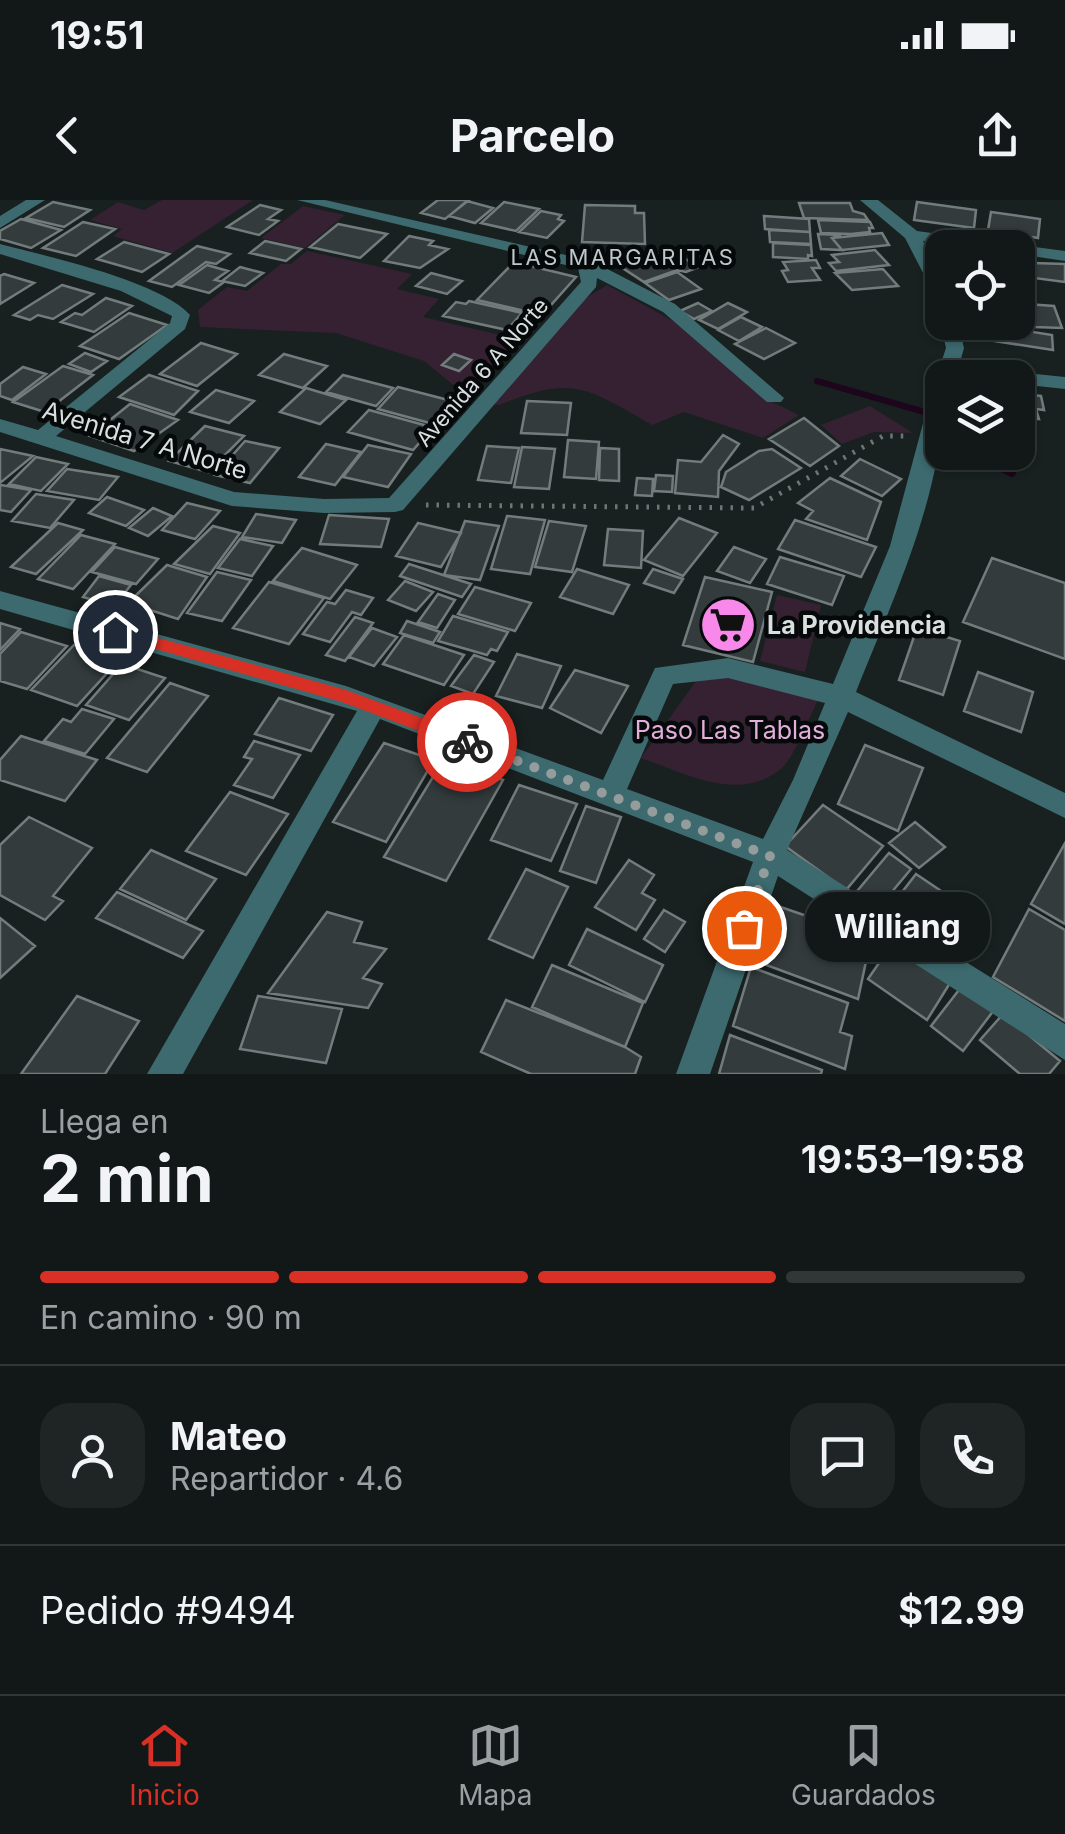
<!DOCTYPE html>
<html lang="es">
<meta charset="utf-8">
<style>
body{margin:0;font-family:Inter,sans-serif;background:#1f2525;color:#f1f3f6;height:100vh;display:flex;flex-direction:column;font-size:38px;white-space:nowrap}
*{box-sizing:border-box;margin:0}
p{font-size:32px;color:#9ca0a2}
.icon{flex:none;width:55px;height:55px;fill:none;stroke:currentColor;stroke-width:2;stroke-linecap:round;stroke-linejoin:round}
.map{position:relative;height:874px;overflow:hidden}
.panel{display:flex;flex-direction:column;background:#121818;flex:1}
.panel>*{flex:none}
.controls{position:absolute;left:925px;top:30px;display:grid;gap:20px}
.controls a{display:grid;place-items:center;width:110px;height:110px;border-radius:20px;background:#121818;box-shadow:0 2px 8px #0004,0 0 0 2px #313737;font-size:50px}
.pin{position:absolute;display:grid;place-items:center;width:85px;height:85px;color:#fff;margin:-42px;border:5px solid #fff;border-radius:50%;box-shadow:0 2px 10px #0007}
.courier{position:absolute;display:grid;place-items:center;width:100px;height:100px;margin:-50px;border:8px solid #d93025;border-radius:50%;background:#fff;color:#222;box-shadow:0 2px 12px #0007}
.bubble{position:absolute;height:70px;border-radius:30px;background:#121818;box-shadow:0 2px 8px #0004,0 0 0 2px #313737;font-size:32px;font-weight:700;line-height:70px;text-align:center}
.overview em{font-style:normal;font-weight:700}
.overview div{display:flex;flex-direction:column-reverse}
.overview{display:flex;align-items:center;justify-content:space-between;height:170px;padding:0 40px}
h1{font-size:65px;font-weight:700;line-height:75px}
.bar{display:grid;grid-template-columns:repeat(4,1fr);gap:15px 10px;align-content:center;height:120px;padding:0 40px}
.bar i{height:12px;border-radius:8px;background:#313737}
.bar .on{background:#d93025}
.bar p{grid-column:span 4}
.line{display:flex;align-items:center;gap:25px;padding:0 40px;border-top:2px solid #313737}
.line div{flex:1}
.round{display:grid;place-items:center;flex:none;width:105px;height:105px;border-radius:30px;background:#1f2525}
.status{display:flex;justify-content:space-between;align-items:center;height:70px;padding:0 50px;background:#121818;direction:ltr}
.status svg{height:28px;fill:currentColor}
header{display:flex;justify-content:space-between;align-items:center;height:130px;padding:0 40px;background:#121818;font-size:45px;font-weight:700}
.menu{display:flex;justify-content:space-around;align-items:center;height:140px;border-top:2px solid #313737;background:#121818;font-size:28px;color:#9ca0a2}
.menu a{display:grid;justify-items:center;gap:5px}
.menu .on{color:#d93025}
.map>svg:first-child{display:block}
.green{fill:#362133}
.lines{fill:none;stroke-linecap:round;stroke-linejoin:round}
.stream-far1{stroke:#1d061b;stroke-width:6}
.stream{stroke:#1d061b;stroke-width:8}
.building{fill:#333b3c;stroke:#737c7d;stroke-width:2.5}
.path{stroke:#6f7576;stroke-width:5;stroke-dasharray:2.5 8;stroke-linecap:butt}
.minor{fill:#3c6a6f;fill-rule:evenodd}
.route{fill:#d93025}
.done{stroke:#959c9c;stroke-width:10;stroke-dasharray:0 18}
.labels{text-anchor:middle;stroke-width:9;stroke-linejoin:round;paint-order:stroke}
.far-neighbourhood-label{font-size:22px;letter-spacing:2.5px;fill:#bec8c9;stroke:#060909}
.far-street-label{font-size:22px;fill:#d9dedf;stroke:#060909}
.street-label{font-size:25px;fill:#d9dedf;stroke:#060909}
.poi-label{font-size:25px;font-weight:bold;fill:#d9dedf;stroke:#060909;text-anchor:start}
.park-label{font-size:25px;fill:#e3aeda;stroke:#060909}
</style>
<div class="status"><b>19:51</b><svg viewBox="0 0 49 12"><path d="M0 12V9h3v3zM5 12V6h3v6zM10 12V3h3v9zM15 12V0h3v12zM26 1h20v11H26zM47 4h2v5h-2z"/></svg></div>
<header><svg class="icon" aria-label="back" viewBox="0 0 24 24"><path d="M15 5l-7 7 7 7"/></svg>Parcelo<svg class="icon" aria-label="share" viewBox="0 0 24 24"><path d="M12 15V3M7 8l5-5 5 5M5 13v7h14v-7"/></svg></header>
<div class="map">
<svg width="1065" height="874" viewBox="0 0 1065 874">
<rect width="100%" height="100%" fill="#182020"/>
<!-- green -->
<path class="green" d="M162,0H253L172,53L113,36L122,29L90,20L118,2L144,10Z
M303,6L345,15L305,48L261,38Z
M307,51L412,74L397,89L439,99L423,117L517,139L468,197L424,161L336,133L200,127L198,110L227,87L247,91L281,64H291Z
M607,85L677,123L766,199L799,215L763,238L684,212L652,225C585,187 574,175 499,205L491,204L586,98Z
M870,206L913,233L874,232L842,244L821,225Z
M777,395L821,405L805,472L760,461Z
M740,474L819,498C810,515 795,556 782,568C740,604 685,573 641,558L696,481Z"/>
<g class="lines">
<!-- stream-far1 -->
<path class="stream-far1" d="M817,181L942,217"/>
<!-- stream -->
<path class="stream" d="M982,252L986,260L1012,273"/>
</g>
<!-- building -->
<path class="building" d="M438,0H469L445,19L421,13Z
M467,1L493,8L475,23L449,16Z
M53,2L90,10L64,27L26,18Z
M504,2L539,9L516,31L481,23Z
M917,2L976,10L974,28L914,20Z
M799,3H850L853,11L864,14L868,20L804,18Z
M260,5L281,10L268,19L278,21L259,35L227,27Z
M585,5L635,6V13H644L645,44L582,42Z
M541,11L561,15L558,19L564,21L547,38L519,32Z
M991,12L1040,19L1038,38L988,30Z
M764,16L809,19L810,32L765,29Z
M21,19L61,30L31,48L0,39V31Z
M818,20L870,22L873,28H869L870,32L851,34L821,33Z
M83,22L115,29L76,56L43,48Z
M338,24L387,34L360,58L310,47Z
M769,30L810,32L811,44L770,42Z
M882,33L889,45L842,50L832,38Z
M818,34L841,35L832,38L842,50L821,49Z
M409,36L433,41L429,45L448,49L420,68L384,61Z
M265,41L301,49L286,61L250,53Z
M124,42L169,54L142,72L97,59Z
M773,43L811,45L812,56L808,55V59L773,57Z
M197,46L230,54L216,64L206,62L172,87L149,81Z
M670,50L699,67L686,72L677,70L644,82L621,67Z
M875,50L889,65L836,71L829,63L839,62L832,55Z
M816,60L820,68H812L820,80L788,82L782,71L788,70L783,62Z
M514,62L576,77L542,115L477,100Z
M1033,63L1065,64V82L1034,78Z
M207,65L228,71L215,80L224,82L209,93L179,85Z
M240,67L263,73L245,86L222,81Z
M883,69L898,86L852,90L835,73Z
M677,72L701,89L669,100L645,83Z
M431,73L462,81L447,94L416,86Z
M4,74L34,83L0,104V76Z
M62,85L93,94L53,119L38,115L30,120L14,115Z
M106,98L132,106L94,132L61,122L75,113L82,115Z
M469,101L522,113L507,130L443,116L456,102L466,104Z
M698,103L712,111L694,119L680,111Z
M728,103L747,112L718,129L699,120Z
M1026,104L1054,106L1062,128L1034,127Z
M129,113L167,125L119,159L80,146Z
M741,117L762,127L739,141L718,130Z
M976,123L1052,135L1053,150L975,138Z
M766,128L795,143L764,159L735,144Z
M201,143L237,154L197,186L160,174Z
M85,153L107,161L91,172L69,164Z
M284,154L327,166L303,188L259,175Z
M454,154L471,160L459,171L442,165Z
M63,166L93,175L45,212L13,202Z
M23,167L46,174L12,200L0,196V184Z
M149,175L198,191L174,215L119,197Z
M343,175L393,188L376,206L326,192Z
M398,187L456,202L437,225L378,209Z
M306,188L346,200L320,224L280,212Z
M216,190L254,201L229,223L190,212Z
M1018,194L1041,196L1044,210L1036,209L1039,219L1018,217Z
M527,201L571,203L567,235L521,233Z
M130,204L178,220L134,251L90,236Z
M369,210L439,229L429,242L422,240L413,250L348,232Z
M804,218L839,246L810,266L769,239Z
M205,226L244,236L208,272L169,261Z
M723,235L739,244L719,271L718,297L675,293L678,260L701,262Z
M568,240L599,242L596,279L564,277Z
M245,241L279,248L250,283L215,275Z
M326,244L361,252L335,285L299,277Z
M368,245L411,254L388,287L343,277Z
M487,246L519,248L511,283L478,280Z
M522,247L555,249L549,289L514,287Z
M600,248L619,249V281L599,280Z
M0,249L33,256L0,283Z
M772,249L801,268L749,300L721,287L726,272L759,251Z
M36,257L68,264L41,291L9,284Z
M860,259L901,279L882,296L841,276Z
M67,269L118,277L99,300L47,291Z
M656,275L673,276L672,292L654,291Z
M637,278L653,279L652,296L635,295Z
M830,278L881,302L867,340L806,319L813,311L798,303Z
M0,286L1,285L31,290L11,312L0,310Z
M36,294L74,300L50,328L12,321Z
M107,297L144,310L126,326L89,313Z
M187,303L220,311L195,339L162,330Z
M153,308L172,316L148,336L129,328Z
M256,314L296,320L282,343L242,337Z
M329,315L389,319L381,347L320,344Z
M507,316L545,320L530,374L491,369Z
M679,318L717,333L683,376L644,360Z
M795,320L876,347L861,377L778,349Z
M465,321L499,326L480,380L444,375Z
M549,321L586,326L572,372L535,367Z
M58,323L83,330L36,374L11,367Z
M418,323L461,333L441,367L396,356Z
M213,326L240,333L210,374L174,364Z
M608,329L643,331L641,368L604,365Z
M81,335L115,344L73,389L38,379Z
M240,339L273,346L252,376L218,368Z
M115,347L158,359L136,384L92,372Z
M734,347L766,359L750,383L717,371Z
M302,348L357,365L330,399L273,381Z
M780,357L844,376L832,405L767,384Z
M992,358L1065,383V459L963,422Z
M409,364L471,384L462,397L400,376Z
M167,365L207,377L178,419L128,403Z
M577,369L629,385L613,414L560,397Z
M653,369L683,379L674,393L644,383Z
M217,372L251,380L222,421L187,413Z
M99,376L131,385L114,406L83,397Z
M705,377L772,392L753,462L683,445Z
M405,381L433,392L416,411L388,400Z
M269,382L324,398L289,444L233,428Z
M475,387L531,403L515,431L458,414Z
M346,390L373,398L361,415L352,412L330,442L303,434L327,402L335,404Z
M438,394L455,400L437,428L418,422Z
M453,416L508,432L497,451L491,449L487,455L438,441Z
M355,417L373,423L345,461L326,455Z
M407,421L440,432L433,443L400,433Z
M0,423L20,429L0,450Z
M372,428L397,437L374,466L349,457Z
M917,428L960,441L943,495L899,480Z
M21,432L67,446L27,489L0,481V454Z
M404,435L464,455L444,485L383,464Z
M74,445L119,460L77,506L31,490Z
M517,454L561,466L542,508L496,496Z
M474,455L494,462L473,494L451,486Z
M122,464L165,478L129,520L86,505Z
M575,470L628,486L601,533L550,508Z
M978,472L1033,492L1021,532L964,511Z
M170,483L208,496L147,572L107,558Z
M279,498L333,515L311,551L255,534Z
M82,509L114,519L85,554L44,541L63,519L71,522Z
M21,536L97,560L65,601L0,580V560Z
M254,541L300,555L273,598L234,585L252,559L244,557Z
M384,543L434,560L386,642L333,622Z
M865,545L923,568L898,631L838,604Z
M444,559L503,580L446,681L384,657Z
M519,585L577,604L551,661L491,640Z
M230,592L288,614L246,675L186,651Z
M823,605L883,646L846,690L785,646Z
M586,606L621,617L596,683L560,671Z
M29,617L92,648L53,696L63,701L45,720L0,695V645Z
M915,622L945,647L919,668L889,643Z
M1065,643V724L1031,704Z
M151,650L216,679L186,720L120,689Z
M889,653L911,669L880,706L858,690Z
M629,660L654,675L642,693L655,700L636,730L595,707Z
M526,669L568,687L533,758L489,739Z
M916,674L956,701L929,737L889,709Z
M117,692L203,731L183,758L96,718Z
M766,702L871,738L858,799L750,759Z
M1029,709L1065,730V821L993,777Z
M664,710L685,722L665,752L644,739Z
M327,712L362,722L354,742L386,749L363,778L382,784L368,808L268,793Z
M0,718L35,746L0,778Z
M587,729L663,765L645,802L569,765Z
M892,744L950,783L927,820L868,779Z
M552,765L643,803L625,847L532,807Z
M751,767L848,803L840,832L852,836L845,869L733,826Z
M962,786L994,810L963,851L931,826Z
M77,796L139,821L105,874H21Z
M258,796L342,809L326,863L240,849Z
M506,800L625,847L641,857L635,874H531L481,852Z
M1003,814L1060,861L1049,874H1020L980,840Z
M730,835L822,870L821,874H719Z"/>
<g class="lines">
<!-- path -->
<path class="path" d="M426,305L754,308L883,236H905"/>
<!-- minor -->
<path class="minor" d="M26,0H45L0,28V16Z
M297,0H325L592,61L675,104L784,198L781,202H767L663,112L597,78L596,87L403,310L395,312L324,313L232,306L0,232V219L38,230L170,123L172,116L121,91L0,54V44C46,56 160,81 190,115L185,129L56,236L234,292L324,299L389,298L581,82L578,68Z
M860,0H878L917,31L1065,51V61L1018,54V48H966L923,41L942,78V99L936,98L905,38Z
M942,118V122H958L964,148L959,166L1065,177V189L1018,184V178H942V183L939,182L936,178L946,148L940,122Z
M942,184C949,282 892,401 856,492L1065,593V618L848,512L787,650L1065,824V860L778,676L710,874H676L753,662L380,519L183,874H147L357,511L0,409V391L346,486L603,580L655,468L728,458L833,484L890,346L932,190ZM728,478L825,503L793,580L763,639L627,589L673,484Z"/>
</g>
<!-- route -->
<path class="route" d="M115,426L346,490L473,537L476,542L467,549L342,502L110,436L107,432Z"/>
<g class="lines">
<!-- done -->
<path class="done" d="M467,542L770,656L744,728"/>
</g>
<!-- icons -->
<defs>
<g id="supermarket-disc" transform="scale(2.875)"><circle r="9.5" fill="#f888ea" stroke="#060909"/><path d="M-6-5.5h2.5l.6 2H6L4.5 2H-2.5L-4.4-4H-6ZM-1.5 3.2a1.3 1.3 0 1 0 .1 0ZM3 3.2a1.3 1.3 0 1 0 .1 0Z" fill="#111"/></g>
</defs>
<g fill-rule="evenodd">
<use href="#supermarket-disc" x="728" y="425"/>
</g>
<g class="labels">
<!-- far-neighbourhood labels -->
<g class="far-neighbourhood-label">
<text x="623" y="65">LAS MARGARITAS</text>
</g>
<!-- far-street labels -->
<g class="far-street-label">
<text transform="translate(482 172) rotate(-49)" y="8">Avenida 6 A Norte</text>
</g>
<!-- street labels -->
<g class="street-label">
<text transform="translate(145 240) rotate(17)" y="9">Avenida 7 A Norte</text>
</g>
<!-- poi labels -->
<g class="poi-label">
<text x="767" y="434">La Providencia</text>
</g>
<!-- park labels -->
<g class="park-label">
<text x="730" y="539">Paso Las Tablas</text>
</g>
</g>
</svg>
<div class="controls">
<a><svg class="icon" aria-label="locate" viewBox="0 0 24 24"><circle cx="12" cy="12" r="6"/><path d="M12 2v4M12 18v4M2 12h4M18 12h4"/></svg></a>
<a><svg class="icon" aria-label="layers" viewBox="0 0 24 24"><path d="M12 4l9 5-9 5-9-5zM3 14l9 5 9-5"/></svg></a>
</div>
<div class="pin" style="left:744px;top:728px;background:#ea580c"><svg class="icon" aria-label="bag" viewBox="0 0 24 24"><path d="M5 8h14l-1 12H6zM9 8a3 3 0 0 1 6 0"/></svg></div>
<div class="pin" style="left:115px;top:432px;background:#1f2937"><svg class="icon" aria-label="home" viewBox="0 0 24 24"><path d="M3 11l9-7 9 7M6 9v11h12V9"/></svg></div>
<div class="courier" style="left:467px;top:542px"><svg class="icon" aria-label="bike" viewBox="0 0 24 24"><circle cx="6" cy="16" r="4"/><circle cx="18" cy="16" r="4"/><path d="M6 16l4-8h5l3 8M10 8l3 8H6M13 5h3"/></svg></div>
<div class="bubble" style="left:805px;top:692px;width:185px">Williang</div>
</div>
<section class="panel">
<div class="overview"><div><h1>2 min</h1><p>Llega en</p></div><em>19:53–19:58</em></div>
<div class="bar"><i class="on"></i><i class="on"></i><i class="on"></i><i></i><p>En camino · 90 m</p></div>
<div class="line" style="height:180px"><a class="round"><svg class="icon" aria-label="person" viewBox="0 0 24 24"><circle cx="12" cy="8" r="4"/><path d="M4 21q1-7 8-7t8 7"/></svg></a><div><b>Mateo</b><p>Repartidor · 4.6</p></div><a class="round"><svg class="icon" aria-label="chat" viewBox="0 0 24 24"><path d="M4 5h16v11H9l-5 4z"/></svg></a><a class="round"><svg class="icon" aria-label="phone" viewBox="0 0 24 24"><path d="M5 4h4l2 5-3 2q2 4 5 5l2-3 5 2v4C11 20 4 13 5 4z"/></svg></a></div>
<div class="line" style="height:130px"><div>Pedido #9494</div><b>$12.99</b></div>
</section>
<nav class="menu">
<a class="on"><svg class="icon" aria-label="home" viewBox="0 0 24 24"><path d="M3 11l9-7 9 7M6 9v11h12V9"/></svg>Inicio</a>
<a><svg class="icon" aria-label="map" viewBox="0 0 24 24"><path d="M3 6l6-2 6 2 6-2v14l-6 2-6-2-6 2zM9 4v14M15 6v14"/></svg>Mapa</a>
<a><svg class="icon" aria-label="saved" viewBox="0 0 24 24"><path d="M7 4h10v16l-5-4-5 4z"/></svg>Guardados</a>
</nav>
